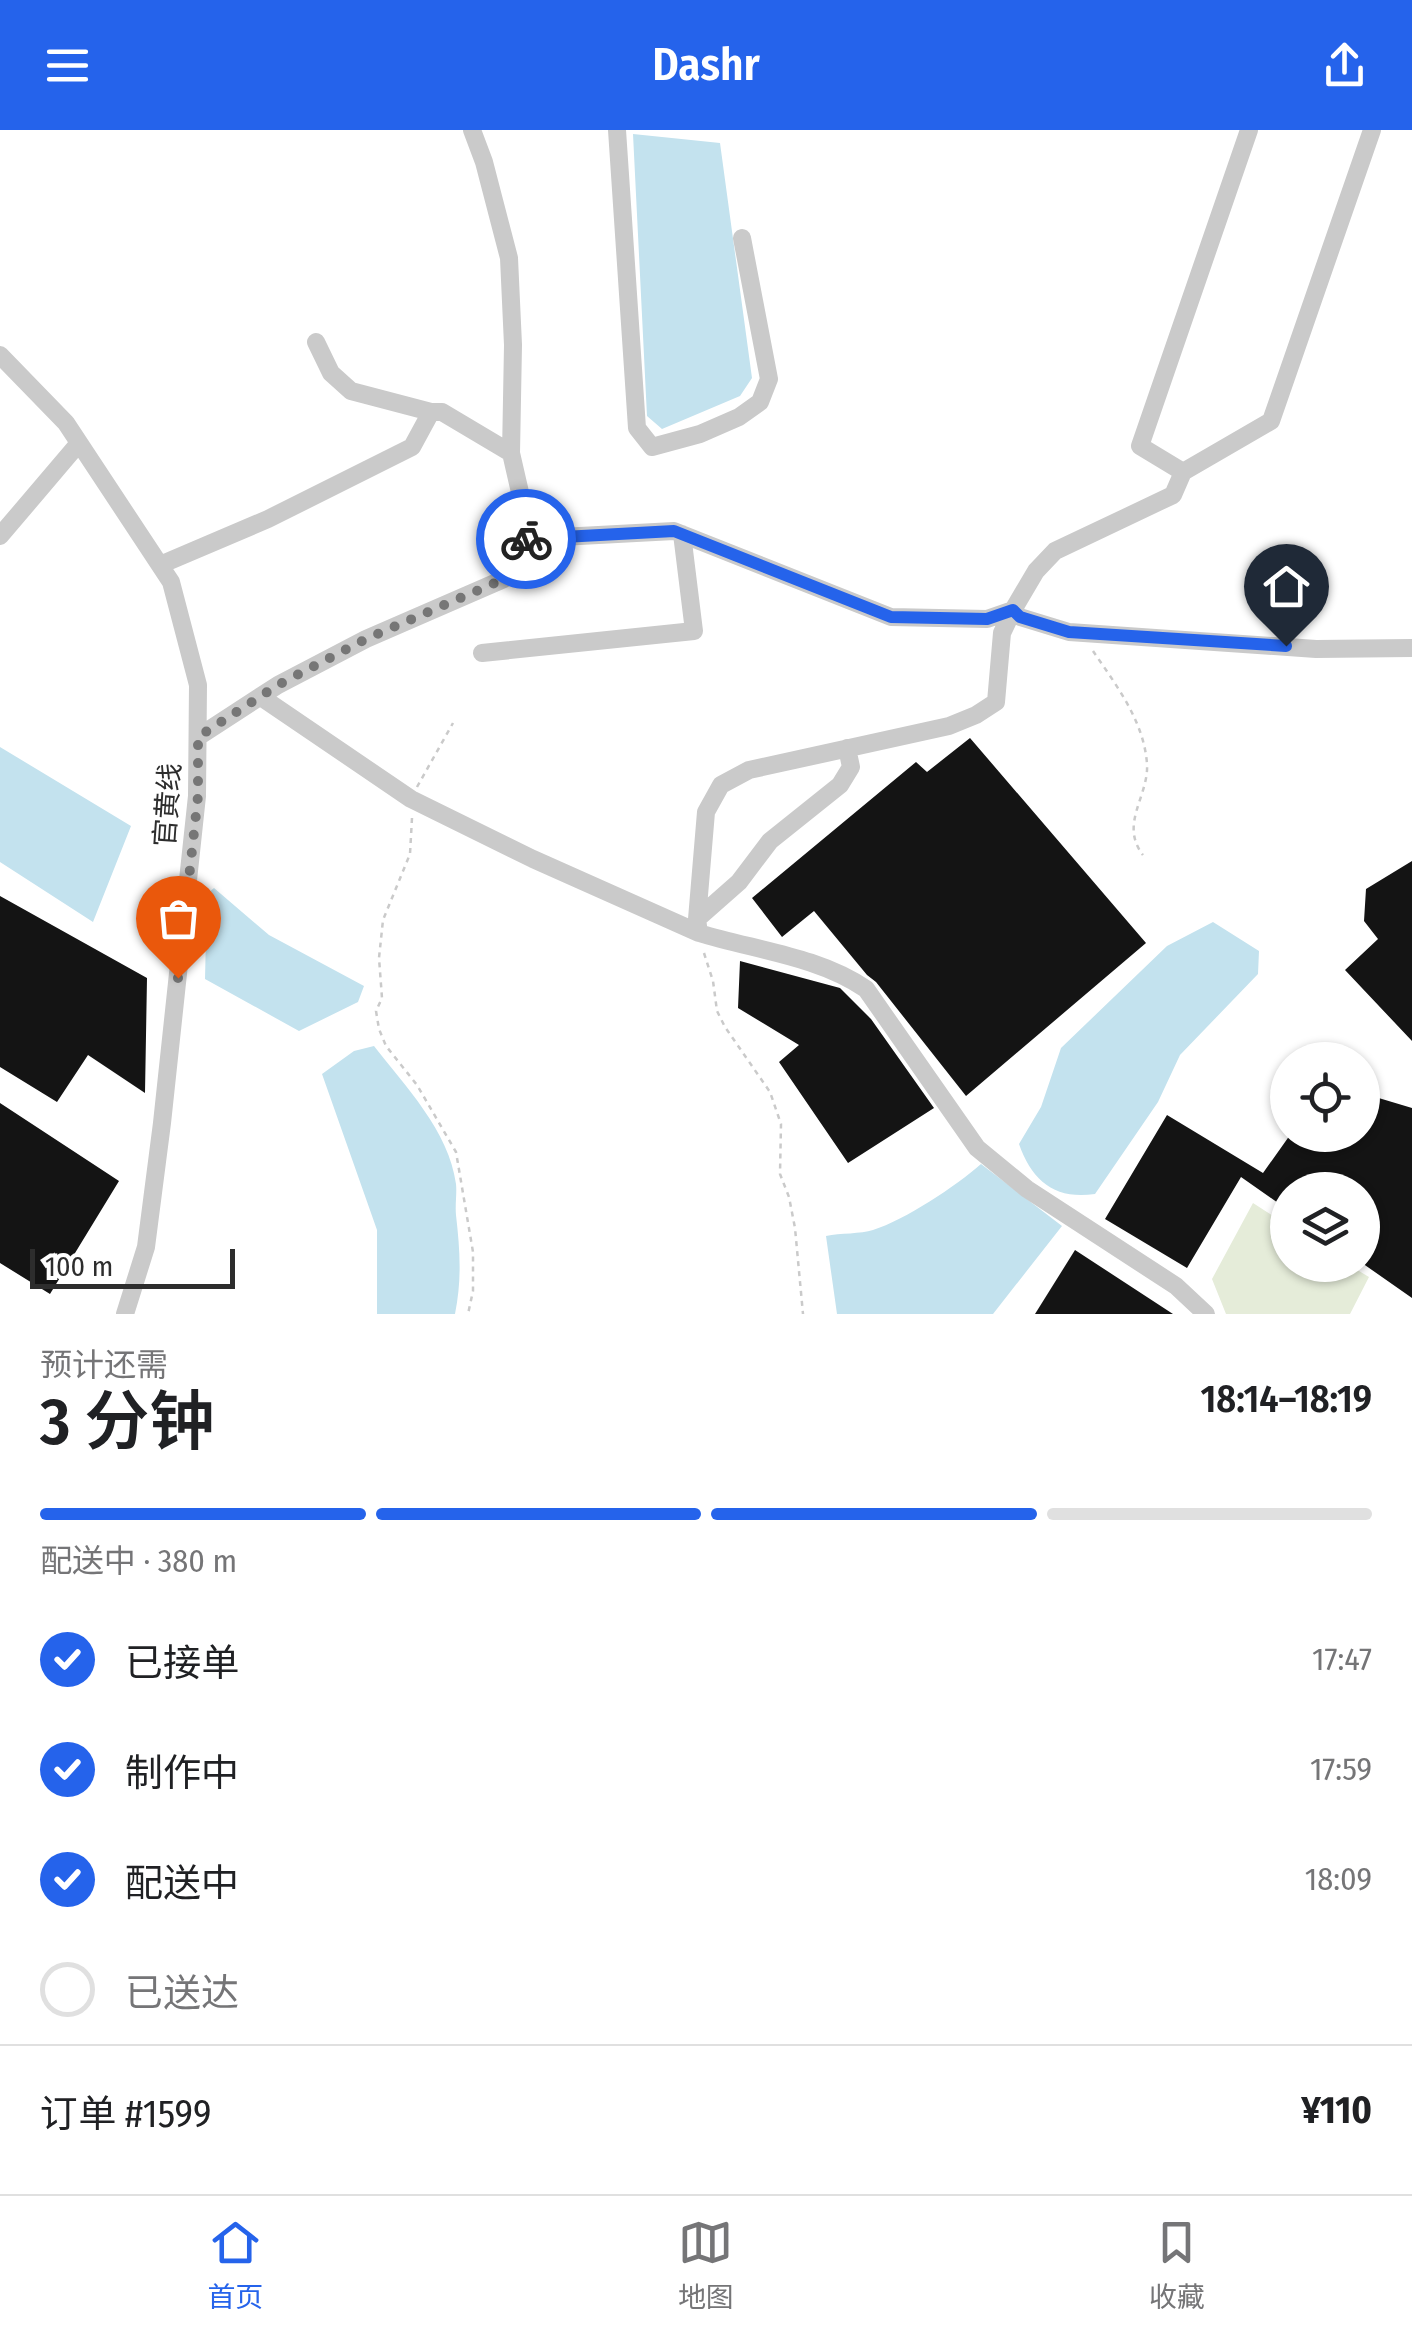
<!DOCTYPE html>
<html lang="zh">
<meta charset="utf-8">
<style>
body{margin:0;font-family:"Fira Sans Condensed","Noto Sans SC",sans-serif;background:#f2f2f2;color:#202124;height:100vh;display:flex;flex-direction:column;font-size:38px;white-space:nowrap}
*{box-sizing:border-box;margin:0}
p{font-size:32px;color:#757577}
.icon{flex:none;width:55px;height:55px;fill:none;stroke:currentColor;stroke-width:2;stroke-linecap:round;stroke-linejoin:round}
.map{position:relative;height:1184px;overflow:hidden}
.sheet{display:flex;flex-direction:column;background:#fff;flex:1}
.sheet>*{flex:none}
.fabs{position:absolute;left:1270px;top:912px;display:grid;gap:20px}
.fabs a{display:grid;place-items:center;width:110px;height:110px;border-radius:50%;background:#fff;box-shadow:0 2px 8px #0004;font-size:50px}
.scale{position:absolute;left:30px;bottom:25px;width:205px;box-sizing:border-box;padding-left:10px;border:5px solid #2d2d2d;border-top:0;font-size:28px;line-height:35px;white-space:nowrap;color:#2d2d2d;-webkit-text-stroke:8px #fff;paint-order:stroke}
.pin{position:absolute;display:grid;place-items:center;width:85px;height:85px;color:#fff;margin:-102px -42px;border-radius:50% 50% 50% 0;rotate:-45deg;box-shadow:0 0 10px #0007}
.pin .icon{rotate:45deg}
.courier{position:absolute;display:grid;place-items:center;width:100px;height:100px;margin:-50px;border:8px solid #2563eb;border-radius:50%;background:#fff;color:#222;box-shadow:0 2px 12px #0007}
.headline em{font-style:normal;font-weight:600}
.headline div{display:flex;flex-direction:column-reverse}
.headline{display:flex;align-items:center;justify-content:space-between;height:170px;padding:0 40px}
h1{font-size:65px;font-weight:600;line-height:75px}
.bar{display:grid;grid-template-columns:repeat(4,1fr);gap:15px 10px;align-content:center;height:120px;padding:0 40px}
.bar i{height:12px;border-radius:8px;background:#e0e0e0}
.bar .active{background:#2563eb}
.bar p{grid-column:span 4}
.line{display:flex;align-items:center;gap:25px;padding:0 40px;border-top:2px solid #e0e0e0}
.line div{flex:1}
ol{padding:0 40px;list-style:none}
li{display:flex;align-items:center;gap:30px;height:110px}
li p{margin-inline-start:auto}
li .icon{padding:10px;border-radius:50%;background:#2563eb;color:#fff;stroke-width:4}
li:last-child{color:#757577}
li i{width:55px;height:55px;border:5px solid #e0e0e0;border-radius:50%}
header{display:flex;justify-content:space-between;align-items:center;height:130px;padding:0 40px;background:#2563eb;color:#fff;font-size:45px;font-weight:600}
.menu{display:flex;justify-content:space-around;align-items:center;height:140px;border-top:2px solid #e0e0e0;background:#fff;font-size:28px;color:#757577}
.menu a{display:grid;justify-items:center;gap:5px}
.menu .active{color:#2563eb}
.map>svg:first-child{display:block}
.green{fill:#e5ecd9}
.water{fill:#c3e2ee}
.building{fill:#141414}
.lines{fill:none;stroke-linecap:round;stroke-linejoin:round}
.path{stroke:#cacaca;stroke-width:2.5;stroke-dasharray:5 5;stroke-linecap:butt}
.minor{stroke:#cacaca;stroke-width:18}
.done{stroke:#767676;stroke-width:10;stroke-dasharray:0 18}
.route{stroke:#2563eb;stroke-width:12}
.labels{text-anchor:middle;stroke-width:10;stroke-linejoin:round;paint-order:stroke}
.street-label{font-size:28px;fill:#2d2d2d;stroke:#fff}
</style>
<header><svg class="icon" aria-label="menu" viewBox="0 0 24 24"><path d="M4 6h16M4 12h16M4 18h16"/></svg>Dashr<svg class="icon" aria-label="share" viewBox="0 0 24 24"><path d="M12 15V3M7 8l5-5 5 5M5 13v7h14v-7"/></svg></header>
<div class="map">
<svg width="1412" height="1184" viewBox="0 0 1412 1184">
<rect width="100%" height="100%" fill="#fff"/>
<!-- green -->
<path class="green" d="M1253,1073L1287,1095L1288,1135H1349L1369,1147L1350,1184H1226L1212,1149Z"/>
<!-- water -->
<path class="water" d="M633,4L720,13L752,248L740,266L662,299L647,286Z
M0,617L131,696L93,792L0,732Z
M214,758L269,805L364,856L358,872L299,901L205,849L207,764Z
M1213,792L1259,821L1258,844L1180,925L1158,972L1095,1064C1055,1070 1032,1051 1019,1014L1041,977L1061,918L1167,816Z
M374,916C405,956 449,1001 456,1054C457,1064 455,1074 456,1085C460,1120 462,1149 455,1184H377V1100L322,944L354,921Z
M981,1034L1062,1096L993,1184H837L826,1106C840,1103 861,1104 873,1100C905,1090 956,1056 981,1034Z"/>
<!-- building -->
<path class="building" d="M970,608L1146,813L966,966L876,852L867,845L814,781L782,807L752,768L916,632L927,642Z
M1412,731V911L1345,840L1378,809L1364,791L1366,759Z
M0,766L147,848L145,963L88,925L57,972L0,937Z
M740,831L840,858L871,889L934,978L848,1033L779,932L799,915L738,878Z
M1362,963L1412,978V1168L1362,1133V1060H1288V1080L1241,1047L1187,1138L1105,1089L1167,985L1263,1043L1290,1005H1362Z
M0,973L119,1051L50,1164L0,1133Z
M1075,1120L1173,1184H1035Z"/>
<g class="lines">
<!-- path -->
<path class="path" d="M1093,521C1116,555 1144,591 1147,634C1149,666 1119,694 1143,725
M417,657L453,593
M412,688L410,724L383,790L379,828L382,868L376,881L379,899L386,916L417,955L456,1022L473,1122V1161L468,1184
M704,823L713,851L717,881L725,897L770,962L781,994L780,1044L789,1067L795,1098L803,1184"/>
<!-- minor -->
<path class="minor" d="M617,0L637,298L652,317L700,304L739,287L760,272L769,249L742,108
M1249,0L1140,316L1183,342L1271,291L1372,0
M316,212L331,243L351,261L431,282
M0,225L66,293L171,452L198,555L197,666L162,993L146,1117L125,1184
M0,406L79,313
M523,409L674,401L891,487L987,489L1013,480L1036,441L1055,421L1173,365L1183,342
M160,435L268,389L412,317L431,282H442L511,323
M482,523L694,501L682,404
M261,567L411,669L533,729L699,803L697,789L706,682L721,655L749,640L949,596L976,585L996,572L1002,503L1013,480L1020,487L1069,502L1316,519L1412,518
M198,607L278,555L366,509L504,449L523,426L522,371L511,323L513,215L509,128L484,32L472,0
M697,789L739,752L770,711L840,655L851,637L847,618
M699,803C754,820 818,826 866,859L977,1018L1027,1059L1176,1156L1206,1184"/>
</g>
<g class="lines">
<!-- done -->
<path class="done" d="M178,848L198,666V607L278,555L366,509L504,449L523,426V409H526"/>
<!-- route -->
<path class="route" d="M526,409L674,401L891,487L987,489L1013,480L1020,487L1069,502L1286,516"/>
</g>
<g class="labels">
<!-- street labels -->
<g class="street-label">
<text transform="translate(167 675) rotate(-86)" y="10">官黄线</text>
</g>
</g>
</svg>
<div class="fabs">
<a><svg class="icon" aria-label="locate" viewBox="0 0 24 24"><circle cx="12" cy="12" r="6"/><path d="M12 2v4M12 18v4M2 12h4M18 12h4"/></svg></a>
<a><svg class="icon" aria-label="layers" viewBox="0 0 24 24"><path d="M12 4l9 5-9 5-9-5zM3 14l9 5 9-5"/></svg></a>
</div>
<div class="scale">100 m</div>
<div class="pin" style="left:178px;top:848px;background:#ea580c"><svg class="icon" aria-label="bag" viewBox="0 0 24 24"><path d="M5 8h14l-1 12H6zM9 8a3 3 0 0 1 6 0"/></svg></div>
<div class="pin" style="left:1286px;top:516px;background:#1f2937"><svg class="icon" aria-label="home" viewBox="0 0 24 24"><path d="M3 11l9-7 9 7M6 9v11h12V9"/></svg></div>
<div class="courier" style="left:526px;top:409px"><svg class="icon" aria-label="bike" viewBox="0 0 24 24"><circle cx="6" cy="16" r="4"/><circle cx="18" cy="16" r="4"/><path d="M6 16l4-8h5l3 8M10 8l3 8H6M13 5h3"/></svg></div>
</div>
<section class="sheet">
<div class="headline"><div><h1>3 分钟</h1><p>预计还需</p></div><em>18:14–18:19</em></div>
<div class="bar"><i class="active"></i><i class="active"></i><i class="active"></i><i></i><p>配送中 · 380 m</p></div>
<ol>
<li><svg class="icon" aria-label="check" viewBox="0 0 24 24"><path d="M5 12l5 5 9-10"/></svg>已接单<p>17:47</p></li>
<li><svg class="icon" aria-label="check" viewBox="0 0 24 24"><path d="M5 12l5 5 9-10"/></svg>制作中<p>17:59</p></li>
<li><svg class="icon" aria-label="check" viewBox="0 0 24 24"><path d="M5 12l5 5 9-10"/></svg>配送中<p>18:09</p></li>
<li><i></i>已送达</li>
</ol>
<div class="line" style="height:130px"><div>订单 #1599</div><b>¥110</b></div>
</section>
<nav class="menu">
<a class="active"><svg class="icon" aria-label="home" viewBox="0 0 24 24"><path d="M3 11l9-7 9 7M6 9v11h12V9"/></svg>首页</a>
<a><svg class="icon" aria-label="map" viewBox="0 0 24 24"><path d="M3 6l6-2 6 2 6-2v14l-6 2-6-2-6 2zM9 4v14M15 6v14"/></svg>地图</a>
<a><svg class="icon" aria-label="saved" viewBox="0 0 24 24"><path d="M7 4h10v16l-5-4-5 4z"/></svg>收藏</a>
</nav>
